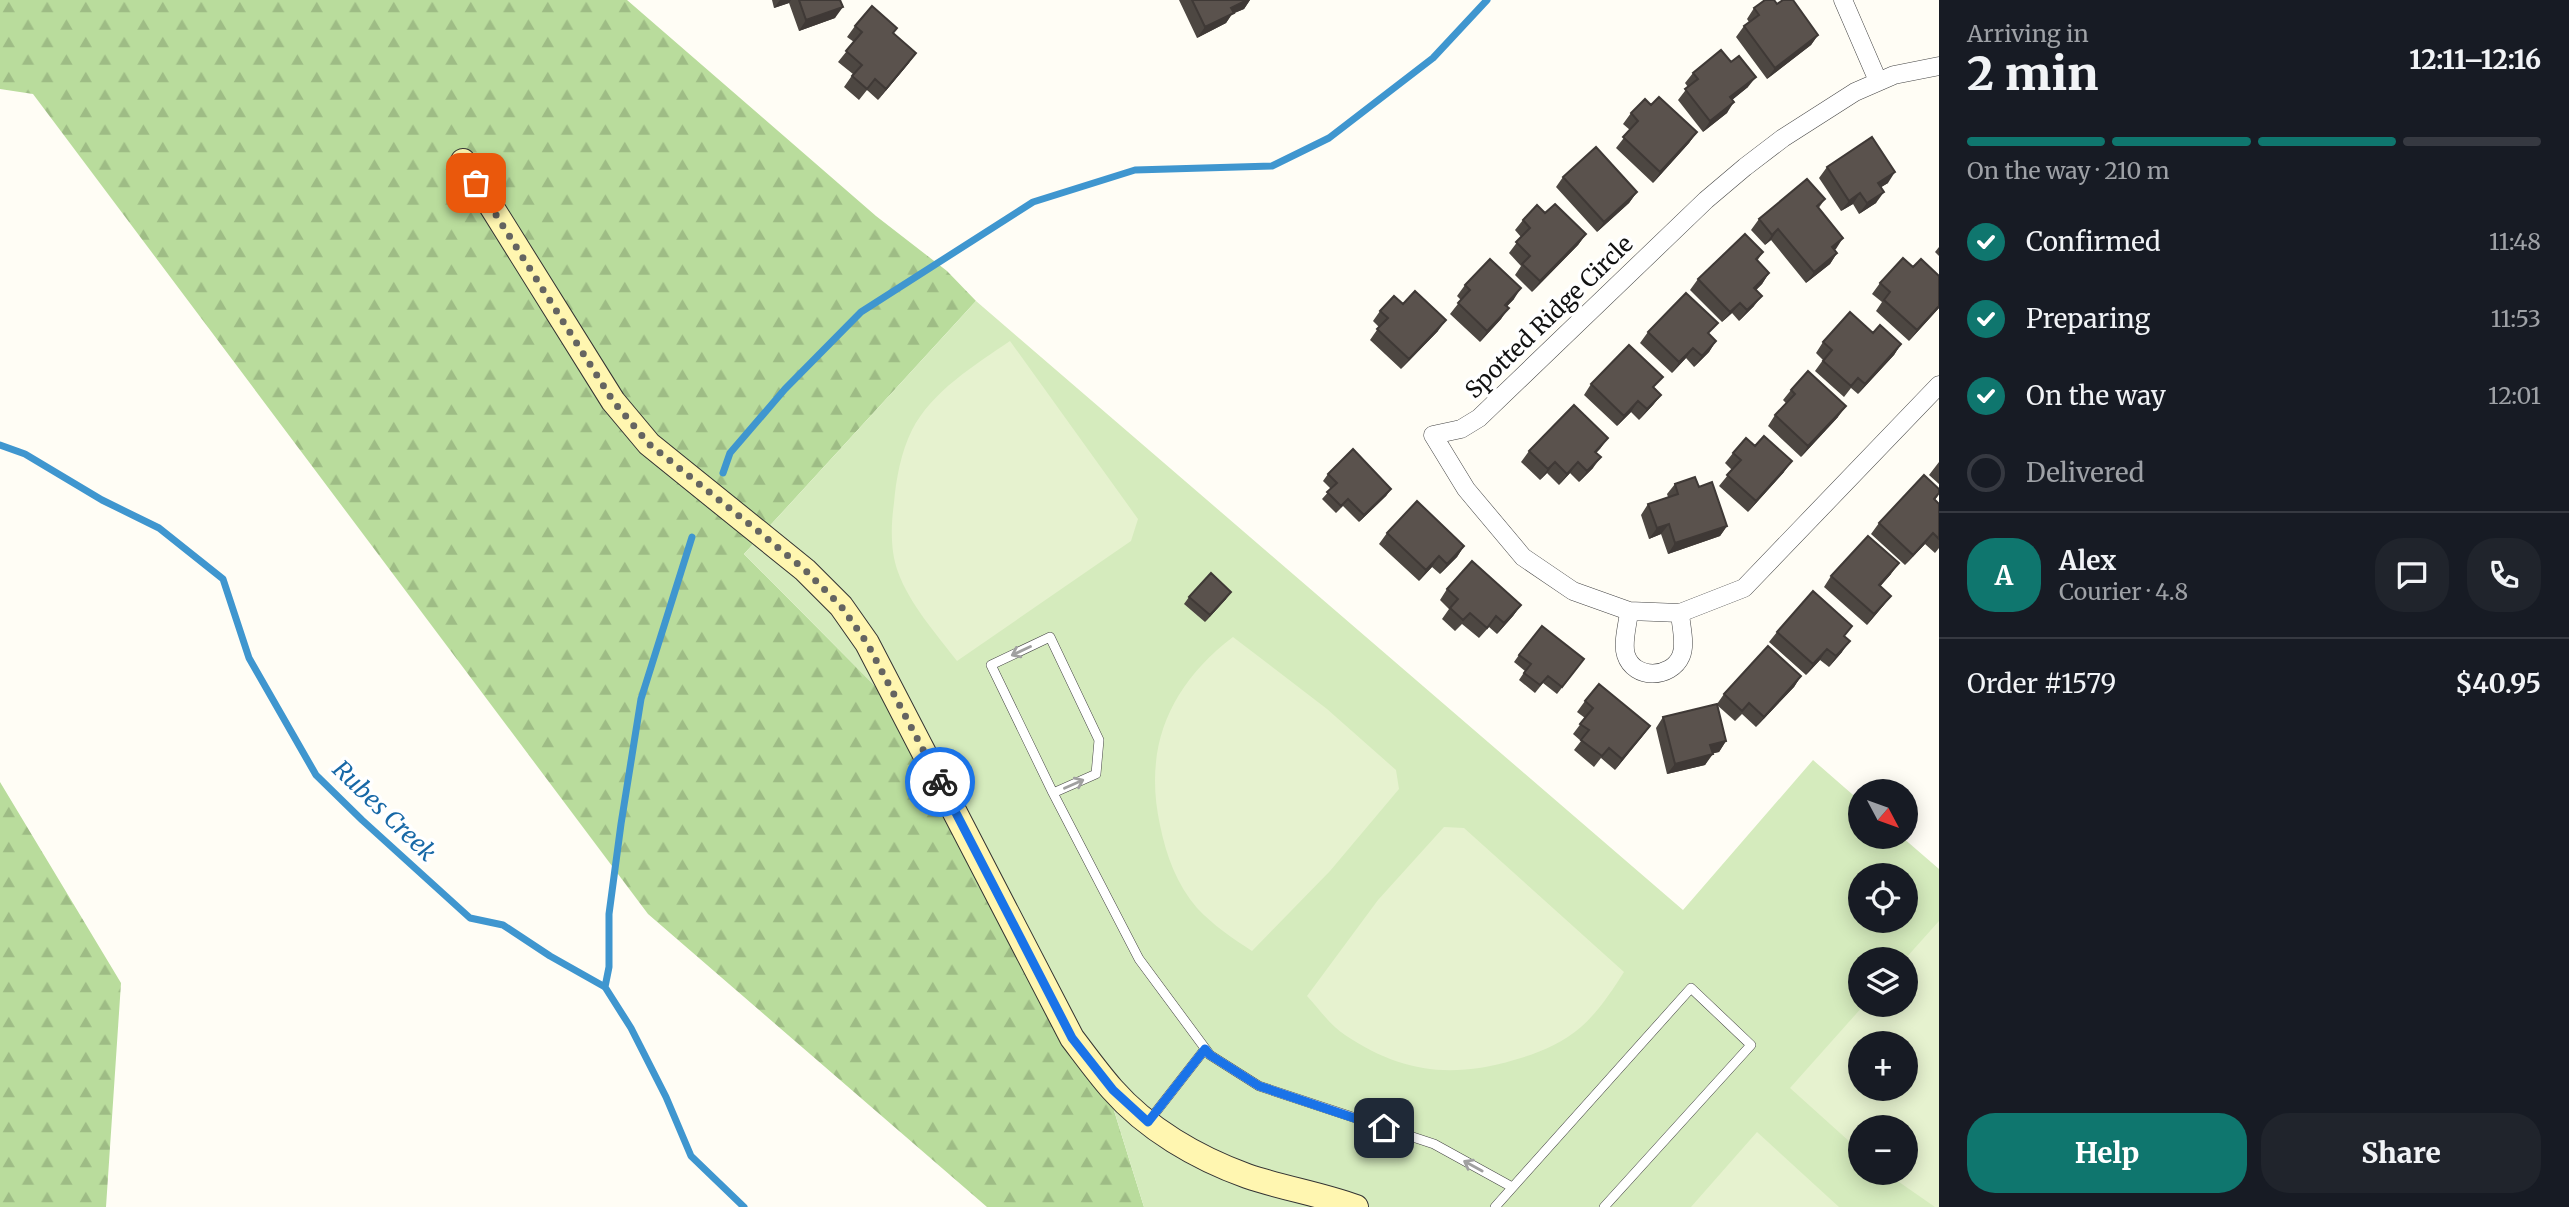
<!DOCTYPE html>
<meta charset="utf-8">
<style>
body{margin:0;font-family:Merriweather,serif;background:#20242c;color:#f1f3f6;height:100vh;display:flex;flex-direction:column;font-size:26px;white-space:nowrap}
*{box-sizing:border-box;margin:0}
p{font-size:23px;color:#9ea1a6}
.icon{flex:none;width:38px;height:38px;fill:none;stroke:currentColor;stroke-width:2;stroke-linecap:round;stroke-linejoin:round}
.map{position:relative;flex:1;overflow:hidden}
.sheet{display:flex;flex-direction:column;background:#171b24;width:630px}
.sheet>*{flex:none}
.needle{width:46px;rotate:131deg}
.buttons{position:absolute;left:1848px;top:779px;display:grid;gap:14px}
.buttons a{display:grid;place-items:center;width:70px;height:70px;border-radius:50%;background:#171b24;box-shadow:0 4px 18px #0003;font-size:35px}
.pin{position:absolute;display:grid;place-items:center;width:60px;height:60px;color:#fff;margin:-30px;border-radius:14px;box-shadow:0 4px 10px #0006}
.courier{position:absolute;display:grid;place-items:center;width:70px;height:70px;margin:-35px;border:5px solid #1a73e8;border-radius:50%;background:#fff;color:#222;box-shadow:0 2px 9px #0007}
.head em{font-style:normal;font-weight:800}
.head div{display:flex;flex-direction:column-reverse}
.head{display:flex;align-items:center;justify-content:space-between;height:119px;padding:0 28px}
h1{font-size:46px;font-weight:800;line-height:52px}
.bar{display:grid;grid-template-columns:repeat(4,1fr);gap:10px 7px;align-content:center;height:84px;padding:0 28px}
.bar i{height:9px;border-radius:5px;background:#363941}
.bar .selected{background:#0f766e}
.bar p{grid-column:span 4}
.line{display:flex;align-items:center;gap:18px;padding:0 28px;border-top:2px solid #363941}
.line div{flex:1}
.round{display:grid;place-items:center;flex:none;width:74px;height:74px;border-radius:28px;background:#20242c}
ol{padding:0 28px;list-style:none}
li{display:flex;align-items:center;gap:21px;height:77px}
li p{margin-inline-start:auto}
li .icon{padding:7px;border-radius:50%;background:#0f766e;color:#fff;stroke-width:4}
li:last-child{color:#9ea1a6}
li i{width:38px;height:38px;border:4px solid #363941;border-radius:50%}
.cta{display:flex;gap:14px;margin-top:auto;padding:14px 28px}
.cta a{flex:1;height:80px;border-radius:28px;background:#0f766e;color:#fff;font-size:28px;font-weight:800;line-height:80px;text-align:center}
.cta a+a{background:#20242c;color:#f1f3f6}
main{display:flex;flex:1;min-height:0}
.map>svg:first-child{display:block}
.forest{fill:url(#forest-firs)}
.park{fill:#d5ebbd;fill-rule:evenodd}
.pitch{fill:#e6f2cf;fill-rule:evenodd}
.lines{fill:none;stroke-linecap:round;stroke-linejoin:round}
.stream{stroke:#3f96cf;stroke-width:7}
.lane-casing{stroke:#444;stroke-width:10}
.street-casing{stroke:#444;stroke-width:19}
.secondary-casing{stroke:#333;stroke-width:26}
.lane{stroke:#fff;stroke-width:9}
.street{stroke:#fff;stroke-width:18}
.secondary{stroke:#fff6b0;stroke-width:24}
.wall{fill:#4d4742}
.shaded-wall{fill:#3f3936}
.building{fill:#5a524d;stroke:#3f3936;stroke-width:2}
.oneway{stroke:#a0a0a0}
.done{stroke:#646461;stroke-width:7;stroke-dasharray:0 12.6}
.route{stroke:#1a73e8;stroke-width:9}
.labels{text-anchor:middle;stroke-width:7;stroke-linejoin:round;paint-order:stroke}
.street-label{font-size:23px;fill:#111;stroke:#fff}
.water-label{font-size:24px;font-style:italic;fill:#1768a6;stroke:#fff}
</style>
<main>
<div class="map">
<svg width="1939" height="1207" viewBox="0 0 1939 1207">
<defs>
<pattern id="forest-firs" width="22" height="20" patternUnits="userSpaceOnUse" patternTransform="scale(1.75)"><rect width="22" height="20" fill="#b9dc9c"/><path d="M5 1l3.5 6h-7zM16 11l3.5 6h-7z" fill="#9ebc85"/></pattern>
</defs>
<rect width="100%" height="100%" fill="#fffdf5"/>
<!-- forest -->
<path class="forest" d="M0,0H627L876,216L947,271L976,301L744,554L889,700L1103,1075L1144,1207H987L648,914L33,94L0,89Z
M0,782L121,983L106,1207H0Z"/>
<!-- park -->
<path class="park" d="M976,301L1683,910L1813,760L1860,801V836L1902,837L1939,869V1207H1144L1103,1075L889,700L744,554ZM1860,875H1906V920H1860ZM1860,959H1906V1004H1860ZM1860,1043H1906V1088H1860ZM1860,1127H1906V1172H1860Z"/>
<!-- pitch -->
<path class="pitch" d="M1010,341L1138,519L1131,541L957,661C937,635 909,603 898,572C890,551 891,524 894,503C896,479 901,452 912,430C932,391 975,365 1010,341Z
M1233,637L1327,709L1396,770L1399,789L1330,871L1252,951C1232,938 1213,925 1197,908C1177,885 1166,855 1160,825C1143,747 1170,685 1233,637Z
M1444,827L1464,828L1624,972C1612,991 1598,1012 1581,1027C1561,1044 1539,1053 1514,1060C1450,1079 1400,1072 1345,1035C1331,1026 1319,1009 1307,996L1378,900Z
M1939,921V1207H1935L1886,1173L1906,1172V1127H1860V1151L1790,1088L1864,1005L1906,1004L1905,959ZM1906,1043V1088H1860V1043Z
M1757,1132L1839,1207H1691Z"/>
<g class="lines">
<!-- stream -->
<path class="stream" d="M0,445L25,454L102,500L159,528L223,579L249,658L316,775L362,820L470,918L503,925L550,956L605,987L631,1028L666,1097L691,1156L744,1207
M723,473L730,453L785,389L861,312L1033,202L1135,170L1272,166L1329,138L1433,58L1487,0
M605,987L609,967V914L621,824L641,699L692,537"/>
<!-- lane casing -->
<g class="lane-casing">
<path id="lane" d="M1053,793L1096,774L1099,740L1050,637L991,665L1053,793L1139,959L1210,1055L1259,1086L1434,1144L1512,1187
M1148,1122L1205,1049
M1495,1207L1691,988L1751,1045L1604,1207"/>
</g>
<!-- street casing -->
<g class="street-casing">
<path id="street" d="M1843,0L1878,81
M1939,66L1894,75L1855,92L1783,138L1745,167L1706,200L1479,418L1461,429L1433,435L1466,489L1523,557L1573,591L1629,611L1680,613L1744,588L1939,385
M1629,611C1628,624 1622,643 1626,655C1634,680 1671,679 1681,656C1686,644 1681,627 1680,613"/>
</g>
<!-- secondary casing -->
<g class="secondary-casing">
<path id="secondary" d="M463,161L613,401L649,444L805,570L841,606L867,643L1072,1038C1085,1055 1098,1073 1112,1089C1147,1129 1197,1158 1247,1176C1282,1188 1320,1194 1356,1207"/>
</g>
<!-- lane -->
<use href="#lane" class="lane"/>
<!-- street -->
<use href="#street" class="street"/>
<!-- secondary -->
<use href="#secondary" class="secondary"/>
</g>
<!-- wall -->
<path class="wall" d="M772,0H840L835,18L799,31L789,3L774,8Z
M1179,0H1250L1244,9L1232,14L1226,23L1197,38Z
M1777,4L1818,35L1811,45L1767,79L1736,37L1744,26L1749,22L1747,19L1754,8Z
M855,26L897,28L893,34L916,53L908,64L878,100L867,90L859,100L844,87L853,74L838,62L854,42L847,37Z
M1693,73L1748,87L1732,100L1727,113L1703,132L1678,100L1688,87L1685,83Z
M1651,105L1697,132L1689,143L1653,183L1616,148L1630,130L1623,124L1631,113Z
M1827,167L1888,183L1881,187L1876,203L1859,214L1853,204L1841,211L1819,178Z
M1563,177L1637,192L1629,203L1597,232L1556,187Z
M1825,199L1818,209L1835,250L1837,253L1830,264L1806,283L1771,240L1765,245L1751,230L1759,219Z
M1545,213L1586,234L1578,245L1532,292L1515,275L1521,266L1509,253L1521,237L1515,230L1523,220Z
M1939,247V256L1935,252Z
M1763,252L1757,261L1769,273L1762,284L1756,290L1754,306L1739,321L1732,313L1722,322L1690,290L1698,279Z
M1880,283L1939,308L1909,341L1876,311L1882,302L1872,294Z
M1465,285L1514,299L1507,306L1501,319L1480,342L1450,314L1461,300L1457,296Z
M1403,304L1438,331L1401,369L1370,340L1379,327L1373,321L1380,311Z
M1648,332L1709,334L1716,341L1709,352L1694,367L1686,358L1672,373L1640,343Z
M1873,333L1901,344L1894,355L1858,394L1851,388L1844,397L1815,371L1823,360L1816,353L1823,342Z
M1591,384L1654,389L1661,395L1653,405L1639,420L1631,412L1617,426L1584,395Z
M1791,390L1838,417L1801,457L1768,426L1775,415L1786,403L1783,400Z
M1608,438L1596,453L1593,468L1579,482L1570,473L1559,485L1547,473L1540,480L1521,462L1529,451Z
M1755,446L1784,472L1748,512L1719,486L1732,470L1725,463L1733,453Z
M1939,462V484L1929,475Z
M1328,474L1391,489L1386,496L1359,522L1343,506L1336,513L1322,499L1331,489L1323,481Z
M1675,484L1699,487L1727,526L1720,536L1668,554L1661,534L1649,539L1641,515L1648,504L1668,497L1667,494Z
M1939,494L1935,500L1939,504V548L1935,553L1925,544L1905,565L1871,534L1879,523Z
M1387,533L1464,546L1457,557L1440,574L1432,567L1419,581L1379,544Z
M1891,574L1880,586L1891,596L1883,606L1867,625L1824,587L1831,576Z
M1447,589L1521,605L1513,616L1497,634L1489,627L1479,638L1462,624L1455,631L1442,619L1449,609L1440,600Z
M1189,597L1226,599L1205,622L1184,604Z
M1777,632L1845,637L1842,652L1829,667L1820,660L1806,675L1769,642Z
M1519,655L1579,666L1557,694L1543,683L1535,693L1519,680L1525,671L1514,662Z
M1801,676L1794,687L1756,727L1742,714L1735,721L1717,705L1726,741L1719,752L1712,753L1705,765L1667,774L1656,728L1663,717L1717,704L1724,694Z
M1585,701L1650,726L1615,770L1601,758L1594,767L1574,750L1581,741L1573,734L1585,718L1577,712Z"/>
<!-- shaded-wall -->
<path class="shaded-wall" d="M780,0H791L789,3L774,8Z
M1247,0H1250L1244,9L1232,14L1226,23L1197,38L1205,27L1231,8Z
M843,7L835,18L799,31L806,20Z
M1818,35L1811,45L1767,79L1775,68Z
M916,53L908,64L878,100L886,89Z
M1756,77L1748,87L1722,108L1730,97Z
M1734,102L1727,113L1703,132L1710,121Z
M1697,132L1689,143L1653,183L1660,172Z
M1895,172L1888,183L1870,194L1878,183Z
M1637,192L1629,203L1597,232L1604,222Z
M1884,192L1876,203L1859,214L1867,203Z
M1860,193L1853,204L1841,211L1849,201Z
M1778,229L1771,240L1765,245L1772,235Z
M1586,234L1578,245L1532,292L1540,281Z
M1843,238L1836,249L1825,258L1832,247Z
M1837,253L1830,264L1806,283L1814,272Z
M1769,273L1762,284L1747,299L1754,288Z
M1521,288L1514,299L1498,316L1505,305Z
M1762,296L1754,306L1739,321L1747,310Z
M1740,303L1732,313L1722,322L1730,312Z
M1939,306V308L1909,341L1917,330Z
M1509,308L1501,319L1480,342L1487,331Z
M1446,320L1438,331L1401,369L1409,359Z
M1716,341L1709,352L1694,367L1702,356Z
M1901,344L1894,355L1858,394L1865,384Z
M1693,348L1686,358L1672,373L1679,362Z
M1661,395L1653,405L1639,420L1647,409Z
M1638,401L1631,412L1617,426L1624,416Z
M1846,406L1838,417L1801,457L1808,446Z
M1608,438L1600,449L1587,462L1595,452Z
M1601,457L1593,468L1579,482L1587,471Z
M1792,461L1784,472L1748,512L1756,501Z
M1555,462L1547,473L1540,480L1548,469Z
M1578,462L1570,473L1559,485L1567,474Z
M1391,489L1386,496L1359,522L1364,515Z
M1669,524L1661,534L1649,539L1657,528Z
M1727,526L1720,536L1668,554L1675,543Z
M1933,533L1925,544L1905,565L1913,555Z
M1464,546L1457,557L1440,574L1447,564Z
M1439,556L1432,567L1419,581L1426,570Z
M1899,563L1891,574L1872,596L1879,585Z
M1231,592L1226,599L1205,622L1210,615Z
M1891,596L1883,606L1867,625L1874,614Z
M1521,605L1513,616L1497,634L1504,623Z
M1850,641L1842,652L1829,667L1836,656Z
M1827,649L1820,660L1806,675L1813,664Z
M1801,676L1794,687L1756,727L1764,717Z
M1650,726L1642,737L1615,770L1622,759Z
M1726,741L1719,752L1703,756L1710,745Z
M1713,754L1705,765L1667,774L1675,764Z"/>
<!-- building -->
<path class="building" d="M799,0H840L843,7L806,20Z
M1192,0H1247L1231,8L1234,13L1205,27Z
M1765,0H1774L1777,4L1783,0H1793L1818,35L1775,68L1744,26L1759,15L1754,8Z
M872,6L897,28L893,33L916,53L886,89L875,79L867,89L852,76L862,65L846,51L862,32L855,26Z
M1721,50L1731,62L1739,56L1756,77L1730,97L1734,102L1710,121L1685,89L1698,79L1693,73Z
M1659,97L1697,132L1660,172L1623,137L1638,121L1631,113L1645,99L1651,105Z
M1872,137L1895,172L1878,183L1884,192L1867,203L1860,193L1849,201L1827,167Z
M1596,147L1637,192L1604,222L1563,177Z
M1807,179L1825,199L1817,206L1843,238L1832,247L1837,253L1814,272L1778,229L1772,235L1759,219Z
M1555,204L1586,234L1540,281L1522,264L1530,256L1516,242L1530,228L1523,220L1537,205L1545,213Z
M1745,234L1763,252L1756,259L1769,273L1754,288L1762,296L1747,310L1740,303L1730,312L1698,279Z
M1903,258L1913,267L1921,259L1939,276V306L1917,330L1884,300L1890,292L1880,283Z
M1490,259L1521,288L1505,305L1509,308L1487,331L1458,303L1470,290L1465,285Z
M1415,291L1446,320L1409,359L1377,329L1388,318L1380,311L1394,296L1403,304Z
M1686,293L1718,323L1708,333L1716,341L1702,356L1693,348L1679,362L1648,332Z
M1850,312L1873,333L1880,325L1901,344L1865,384L1858,378L1851,386L1823,361L1832,350L1823,342Z
M1629,345L1663,377L1653,387L1661,395L1647,409L1638,401L1624,416L1591,384Z
M1808,371L1846,406L1808,446L1775,415L1795,394L1791,390Z
M1574,405L1608,438L1595,452L1601,457L1587,471L1578,462L1567,474L1555,462L1548,469L1529,451Z
M1764,436L1792,461L1756,501L1727,475L1741,460L1733,453L1746,438L1755,446Z
M1353,449L1391,489L1364,515L1348,499L1341,506L1327,492L1337,483L1328,474Z
M1924,475L1939,489V493L1934,499L1939,504V539L1933,533L1913,555L1879,523Z
M1695,477L1699,487L1712,482L1727,526L1675,543L1669,524L1657,528L1648,504L1678,494L1675,484Z
M1417,501L1464,546L1447,564L1439,556L1426,570L1387,533Z
M1868,536L1899,563L1879,585L1891,596L1874,614L1831,576Z
M1472,561L1521,605L1504,623L1496,616L1487,628L1470,613L1463,620L1450,608L1458,599L1447,589Z
M1211,573L1231,592L1210,615L1189,597Z
M1813,591L1852,626L1844,636L1850,641L1836,656L1827,649L1813,664L1777,632Z
M1542,626L1584,659L1562,687L1548,676L1540,685L1524,673L1531,664L1519,655Z
M1768,646L1801,676L1764,717L1749,703L1742,711L1724,694Z
M1599,684L1650,726L1622,759L1609,748L1602,756L1581,740L1589,730L1580,724L1593,708L1585,701Z
M1717,704L1726,741L1710,745L1713,754L1675,764L1663,717Z"/>
<!-- one-way arrows -->
<defs><path id="oneway-shaft" d="M-6 0H5M1.5-3L5.5 0L1.5 3" fill="none" stroke-width="1.6" stroke-linecap="round" stroke-linejoin="round" transform="scale(1.75)"/></defs>
<g class="oneway">
<use href="#oneway-shaft" transform="translate(1021 651) rotate(155)"/>
<use href="#oneway-shaft" transform="translate(1074 784) rotate(-24)"/>
<use href="#oneway-shaft" transform="translate(1473 1166) rotate(-151)"/>
</g>
<g class="lines">
<!-- done -->
<path class="done" d="M476,183L613,401L649,444L758,531L805,570L841,606L867,643L940,782"/>
<!-- route -->
<path class="route" d="M940,782L1072,1038L1113,1090L1148,1122L1205,1049L1210,1055L1259,1086L1384,1128"/>
</g>
<g class="labels">
<!-- street labels -->
<g class="street-label">
<text transform="translate(1549 317) rotate(-44)" y="8">Spotted Ridge Circle</text>
</g>
<!-- water labels -->
<g class="water-label">
<text transform="translate(384 811) rotate(44)" y="8">Rubes Creek</text>
</g>
</g>
</svg>
<div class="buttons">
<a><svg class="needle" viewBox="-14 -14 28 28"><path d="M0-13l5 13h-10z" fill="#e53935"/><path d="M0 13l5-13h-10z" fill="#9ea1a6"/></svg></a>
<a><svg class="icon" aria-label="locate" viewBox="0 0 24 24"><circle cx="12" cy="12" r="6"/><path d="M12 2v4M12 18v4M2 12h4M18 12h4"/></svg></a>
<a><svg class="icon" aria-label="layers" viewBox="0 0 24 24"><path d="M12 4l9 5-9 5-9-5zM3 14l9 5 9-5"/></svg></a>
<a>+</a>
<a>−</a>
</div>
<div class="pin" style="left:476px;top:183px;background:#ea580c"><svg class="icon" aria-label="bag" viewBox="0 0 24 24"><path d="M5 8h14l-1 12H6zM9 8a3 3 0 0 1 6 0"/></svg></div>
<div class="pin" style="left:1384px;top:1128px;background:#1f2937"><svg class="icon" aria-label="home" viewBox="0 0 24 24"><path d="M3 11l9-7 9 7M6 9v11h12V9"/></svg></div>
<div class="courier" style="left:940px;top:782px"><svg class="icon" aria-label="bike" viewBox="0 0 24 24"><circle cx="6" cy="16" r="4"/><circle cx="18" cy="16" r="4"/><path d="M6 16l4-8h5l3 8M10 8l3 8H6M13 5h3"/></svg></div>
</div>
<section class="sheet">
<div class="head"><div><h1>2 min</h1><p>Arriving in</p></div><em>12:11–12:16</em></div>
<div class="bar"><i class="selected"></i><i class="selected"></i><i class="selected"></i><i></i><p>On the way · 210 m</p></div>
<ol>
<li><svg class="icon" aria-label="check" viewBox="0 0 24 24"><path d="M5 12l5 5 9-10"/></svg>Confirmed<p>11:48</p></li>
<li><svg class="icon" aria-label="check" viewBox="0 0 24 24"><path d="M5 12l5 5 9-10"/></svg>Preparing<p>11:53</p></li>
<li><svg class="icon" aria-label="check" viewBox="0 0 24 24"><path d="M5 12l5 5 9-10"/></svg>On the way<p>12:01</p></li>
<li><i></i>Delivered</li>
</ol>
<div class="line" style="height:126px"><b class="round" style="background:#0f766e;color:#fff">A</b><div><b>Alex</b><p>Courier · 4.8</p></div><a class="round"><svg class="icon" aria-label="chat" viewBox="0 0 24 24"><path d="M4 5h16v11H9l-5 4z"/></svg></a><a class="round"><svg class="icon" aria-label="phone" viewBox="0 0 24 24"><path d="M5 4h4l2 5-3 2q2 4 5 5l2-3 5 2v4C11 20 4 13 5 4z"/></svg></a></div>
<div class="line" style="height:91px"><div>Order #1579</div><b>$40.95</b></div>
<div class="cta"><a>Help</a><a>Share</a></div>
</section>
</main>
